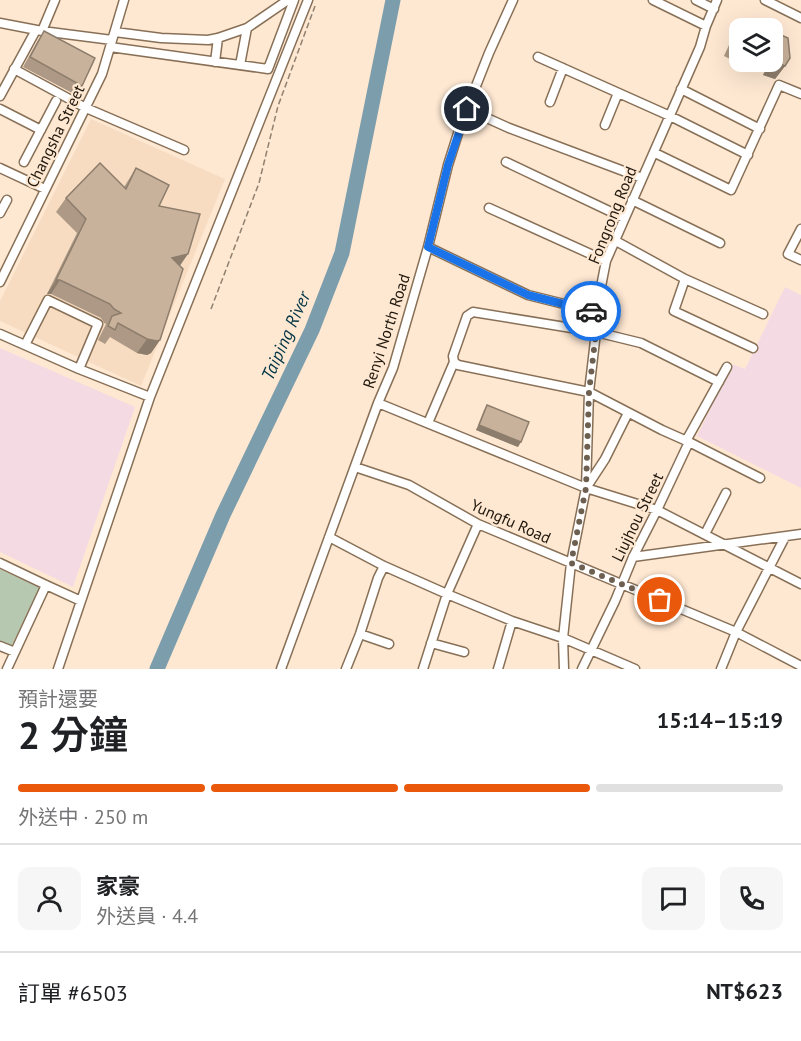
<!DOCTYPE html>
<html lang="zh-TW">
<meta charset="utf-8">
<style>
body{margin:0;font-family:"PT Sans","Noto Sans TC",sans-serif;background:#f6f6f6;color:#202124;height:100vh;display:flex;flex-direction:column;font-size:22px;white-space:nowrap}
*{box-sizing:border-box;margin:0}
p{font-size:20px;color:#757577}
.icon{flex:none;width:33px;height:33px;fill:none;stroke:currentColor;stroke-width:2;stroke-linecap:round;stroke-linejoin:round}
.map{position:relative;height:669px;overflow:hidden}
.sheet{display:flex;flex-direction:column;background:#fff;flex:1}
.sheet>*{flex:none}
.controls{position:absolute;left:729px;top:18px;display:grid;gap:12px}
.controls a{display:grid;place-items:center;width:54px;height:54px;border-radius:12px;background:#fff;box-shadow:0 6px 24px #0002;font-size:30px}
.pin{position:absolute;display:grid;place-items:center;width:51px;height:51px;color:#fff;margin:-26px;border:3px solid #fff;border-radius:50%;box-shadow:0 2px 6px #0007}
.courier{position:absolute;display:grid;place-items:center;width:60px;height:60px;margin:-30px;border:4px solid #1a73e8;border-radius:50%;background:#fff;color:#222;box-shadow:0 2px 8px #0007}
.head em{font-style:normal;font-weight:600}
.head div{display:flex;flex-direction:column-reverse}
.head{display:flex;align-items:center;justify-content:space-between;height:102px;padding:0 18px}
h1{font-size:39px;font-weight:600;line-height:45px}
.bar{display:grid;grid-template-columns:repeat(4,1fr);gap:9px 6px;align-content:center;height:72px;padding:0 18px}
.bar i{height:8px;border-radius:4px;background:#e0e0e0}
.bar .current{background:#ea580c}
.bar p{grid-column:span 4}
.line{display:flex;align-items:center;gap:15px;padding:0 18px;border-top:2px solid #e0e0e0}
.line div{flex:1}
.round{display:grid;place-items:center;flex:none;width:63px;height:63px;border-radius:12px;background:#f6f6f6}
.map>svg:first-child{display:block}
.built{fill:#f7dcc1}
.education{fill:#f4dbe3}
.green{fill:#b6c8af}
.lines{fill:none;stroke-linecap:round;stroke-linejoin:round}
.river{stroke:#7c9dab;stroke-width:15}
.minor-casing{stroke:#887057;stroke-width:11}
.path{stroke:#8f806f;stroke-width:1.5;stroke-dasharray:6 3;stroke-linecap:butt}
.minor{stroke:#fff;stroke-width:8}
.wall{fill:#ad9985}
.shaded-wall{fill:#8d7d6c}
.building{fill:#c9b29b;stroke:#8d7d6c;stroke-width:1.5}
.done{stroke:#6e6051;stroke-width:6;stroke-dasharray:0 10.8}
.route{stroke:#1a73e8;stroke-width:8}
.labels{text-anchor:middle;stroke-width:4.5;stroke-linejoin:round;paint-order:stroke}
.street-label{font-size:16px;fill:#20170c;stroke:#fee8d2}
.water-label{font-size:18px;font-style:italic;fill:#013545;stroke:#fee8d2}
</style>
<div class="map">
<svg width="801" height="669" viewBox="0 0 801 669">
<rect width="100%" height="100%" fill="#fee8d2"/>
<!-- built -->
<path class="built" d="M91,119L225,179L141,386L0,321V301Z"/>
<!-- education -->
<path class="education" d="M785,287L801,295V488L697,436L732,364L745,369Z
M0,348L135,407L73,587L0,552Z"/>
<!-- green -->
<path class="green" d="M0,569L40,588L11,647L0,642Z"/>
<g class="lines">
<!-- river -->
<path class="river" d="M157,669L223,515L312,330L342,253L393,0"/>
<!-- minor casing -->
<g class="minor-casing">
<path id="minor" d="M653,0L706,26
M696,0L714,9
M765,0L801,18
M0,23L42,31L112,40
M42,31L55,0
M115,32L161,38L208,40L218,38L247,28L288,0
M110,47L268,69L294,0
M538,57L670,116L748,155
M215,62L218,38
M240,65L247,28
M14,69L86,108L184,150
M681,89L760,129
M0,96L36,30
M550,102L563,68
M0,109L41,130
M467,109L509,128L642,178
M605,125L618,93
M655,153L731,190L779,85L801,94
M24,162L56,101
M506,162L624,218
M0,168L45,189
M632,200L720,243
M489,208L606,261
M0,213L7,200
M801,229L788,254L801,260
M614,240L685,279L763,314
M428,247L528,295L596,312
M685,279L674,311L753,348
M0,282L102,74L124,0
M0,334L79,369L150,397
M25,345L48,300L98,324L79,369
M719,382L641,343L596,332L473,312L467,316L453,356L454,362L458,365L589,392L662,430L689,442L760,478
M378,403L586,488L657,510L801,584
M428,423L454,362
M686,441L727,367
M355,467L409,485L478,524L736,632L801,666
M588,485L605,459L628,413
M705,534L726,493
M329,537L384,566L447,594L512,621L563,638L635,669
M633,557L801,534
M0,563L46,585L81,601
M360,634L389,644
M431,643L464,652
M0,646L15,652
M7,669L46,585
M58,669L150,397L308,0
M281,669L378,403L393,368L428,247L448,165L461,124L489,53L513,0
M346,669L360,634L378,578L384,566
M423,669L447,594L478,524
M498,669L512,621
M564,669L563,638L571,563L586,488L589,392L596,332V312L606,261L700,47L706,26L717,0
M582,669L615,601L633,557L657,510L689,442
M721,669L736,632L785,537"/>
</g>
<!-- path -->
<path class="path" d="M211,309L259,183L278,106L315,6"/>
<!-- minor -->
<use href="#minor" class="minor"/>
</g>
<!-- wall -->
<path class="wall" d="M744,20L758,28L760,25L768,28H740V53L734,61L724,56L734,34Z
M44,31L82,86L76,95L23,67L38,40Z
M772,31L785,66L775,79L763,75L767,66L757,62H772Z
M136,168L159,206L180,266L160,340L151,353L147,355L137,353L110,337L105,344L98,340L106,324L104,323L101,318L51,294H47L77,233L56,212L66,198L124,187Z
M487,405L518,447L476,430L484,410Z"/>
<!-- shaded-wall -->
<path class="shaded-wall" d="M773,61L785,66L775,79L763,75Z
M188,254L179,267L172,258Z
M56,280H60L51,294H47Z
M147,339L160,340L151,353L147,355L137,353Z
M479,425L521,442L518,447L476,430Z"/>
<!-- building -->
<path class="building" d="M744,20L759,28H740Z
M760,25L768,28H759Z
M740,30V45L734,42Z
M44,31L95,58L82,86L30,57Z
M772,31L788,38L790,58L785,66L773,61L777,52L772,50Z
M100,163L126,189L136,168L169,185L159,206L200,214L188,254L172,258L183,269L160,340L157,341L147,339L118,323L115,330L108,326L112,316L121,313L114,309L110,304L60,280H56L86,219L66,198Z
M487,405L529,422L521,442L479,425Z"/>
<g class="lines">
<!-- done -->
<path class="done" d="M591,311L596,312V332L589,392L586,488L571,563L660,600"/>
<!-- route -->
<path class="route" d="M467,109L448,165L428,247L528,295L591,311"/>
</g>
<g class="labels">
<!-- street labels -->
<g class="street-label">
<text transform="translate(55 136) rotate(-64)" y="6">Changsha Street</text>
<text transform="translate(612 215) rotate(-68)" y="6">Fongrong Road</text>
<text transform="translate(386 331) rotate(-72)" y="6">Renyi North Road</text>
<text transform="translate(637 517) rotate(-64)" y="6">Liujhou Street</text>
<text transform="translate(511 521) rotate(24)" y="6">Yungfu Road</text>
</g>
<!-- water labels -->
<g class="water-label">
<text transform="translate(286 336) rotate(-66)" y="6">Taiping River</text>
</g>
</g>
</svg>
<div class="controls">
<a><svg class="icon" aria-label="layers" viewBox="0 0 24 24"><path d="M12 4l9 5-9 5-9-5zM3 14l9 5 9-5"/></svg></a>
</div>
<div class="pin" style="left:660px;top:600px;background:#ea580c"><svg class="icon" aria-label="bag" viewBox="0 0 24 24"><path d="M5 8h14l-1 12H6zM9 8a3 3 0 0 1 6 0"/></svg></div>
<div class="pin" style="left:467px;top:109px;background:#1f2937"><svg class="icon" aria-label="home" viewBox="0 0 24 24"><path d="M3 11l9-7 9 7M6 9v11h12V9"/></svg></div>
<div class="courier" style="left:591px;top:311px"><svg class="icon" aria-label="car" viewBox="0 0 24 24"><path d="M5 17H2v-5l4-1 3-4h7l3 4 3 1v5h-3M9 17h6M6 11h13"/><circle cx="7" cy="17" r="2"/><circle cx="17" cy="17" r="2"/></svg></div>
</div>
<section class="sheet">
<div class="head"><div><h1>2 分鐘</h1><p>預計還要</p></div><em>15:14–15:19</em></div>
<div class="bar"><i class="current"></i><i class="current"></i><i class="current"></i><i></i><p>外送中 · 250 m</p></div>
<div class="line" style="height:108px"><a class="round"><svg class="icon" aria-label="person" viewBox="0 0 24 24"><circle cx="12" cy="8" r="4"/><path d="M4 21q1-7 8-7t8 7"/></svg></a><div><b>家豪</b><p>外送員 · 4.4</p></div><a class="round"><svg class="icon" aria-label="chat" viewBox="0 0 24 24"><path d="M4 5h16v11H9l-5 4z"/></svg></a><a class="round"><svg class="icon" aria-label="phone" viewBox="0 0 24 24"><path d="M5 4h4l2 5-3 2q2 4 5 5l2-3 5 2v4C11 20 4 13 5 4z"/></svg></a></div>
<div class="line" style="height:78px"><div>訂單 #6503</div><b>NT$623</b></div>
</section>
